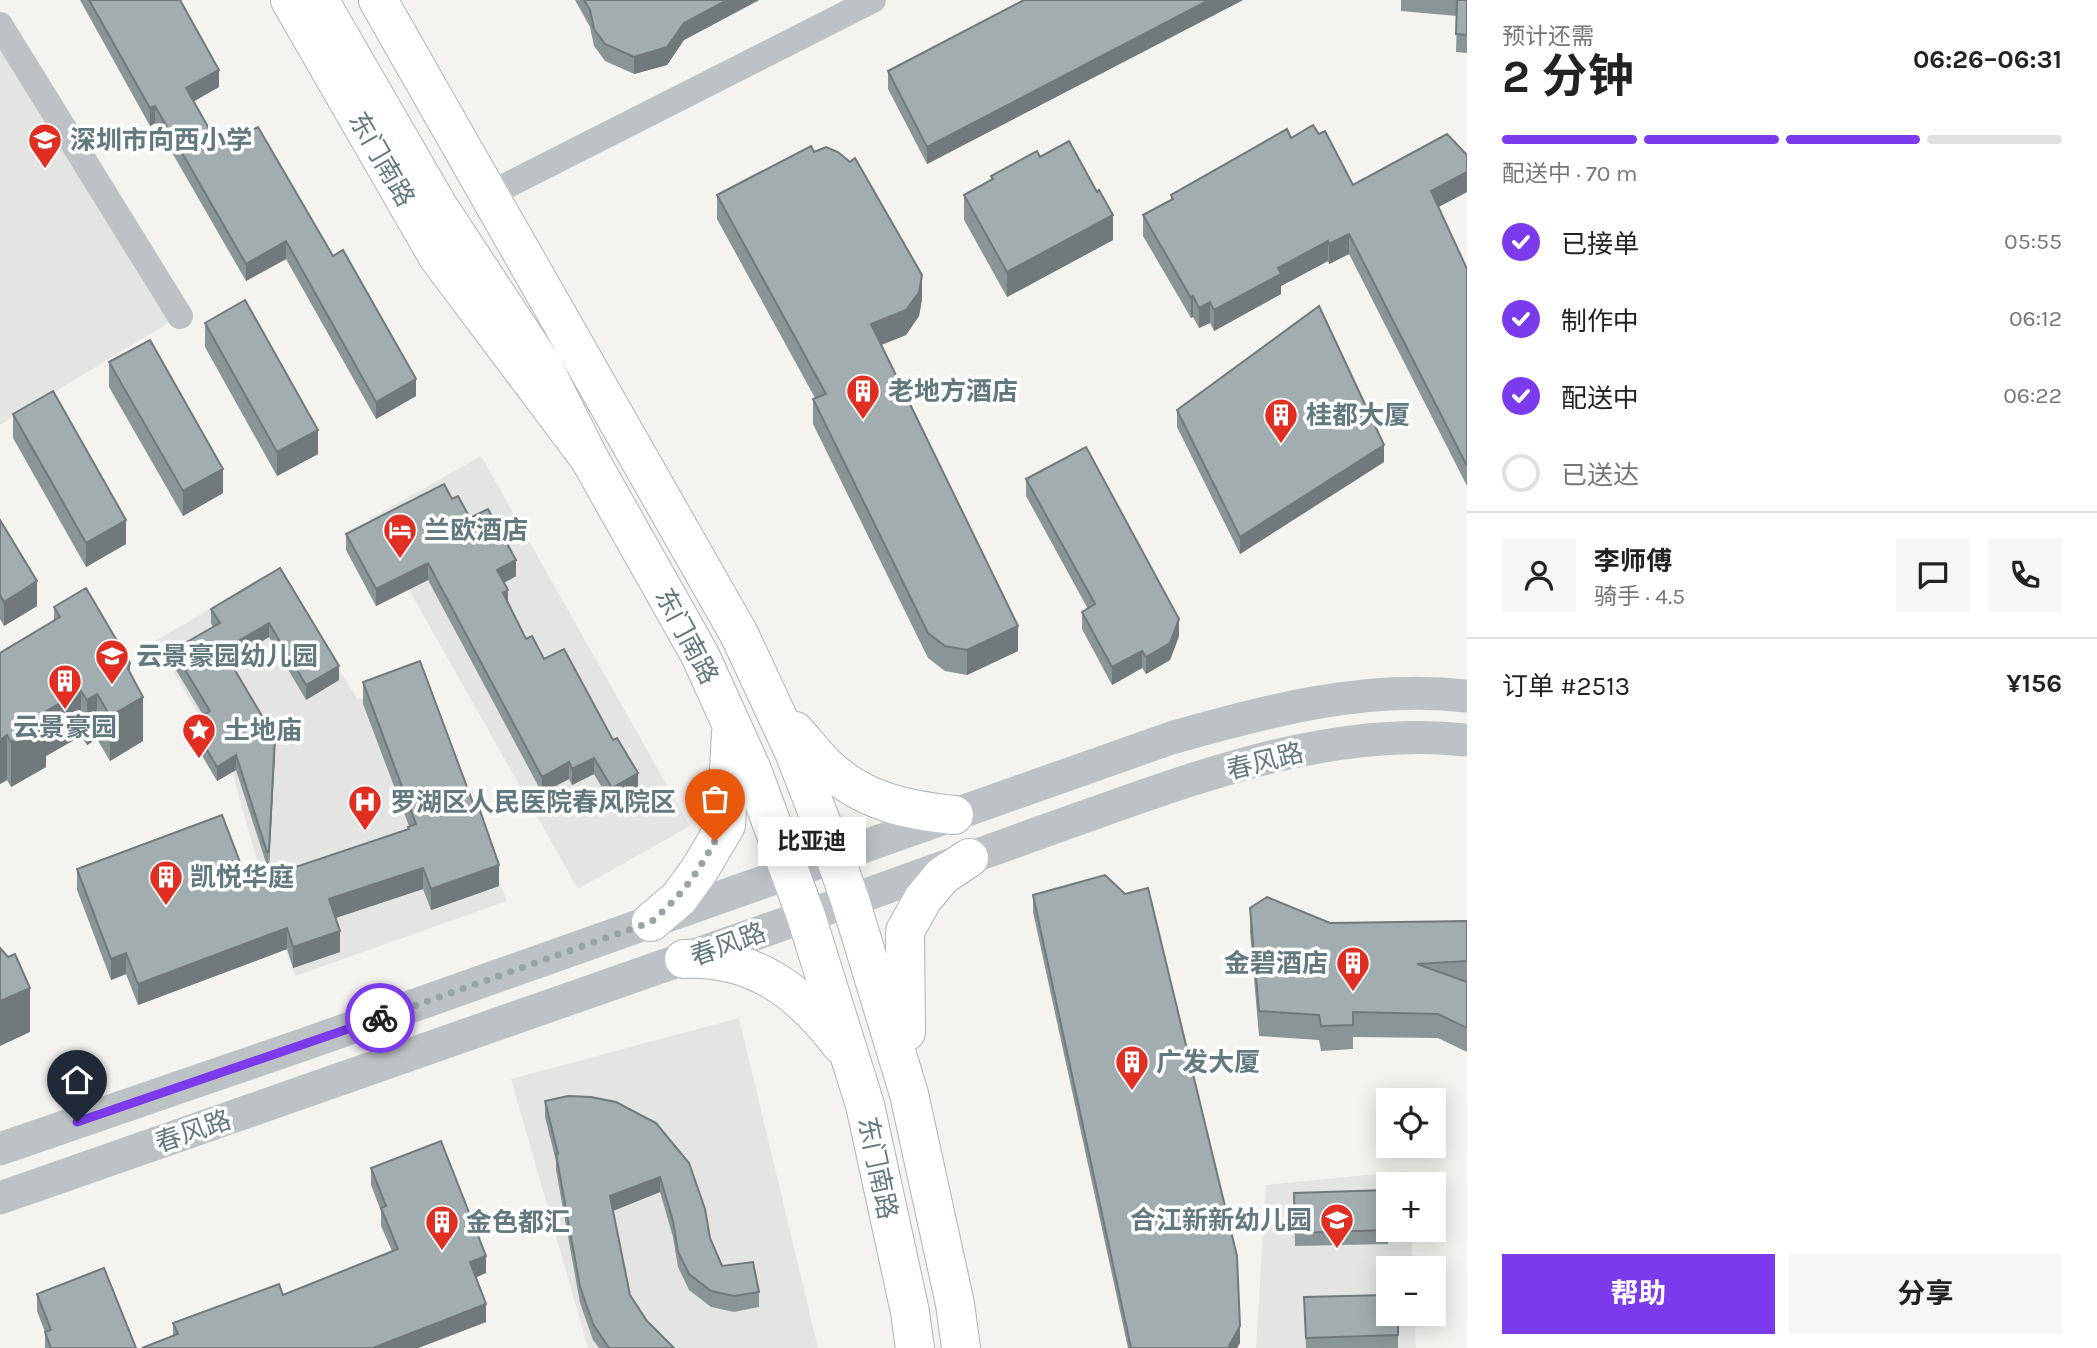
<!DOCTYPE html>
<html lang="zh">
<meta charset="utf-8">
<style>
body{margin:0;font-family:Karla,"Noto Sans SC",sans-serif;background:#f6f6f6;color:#222;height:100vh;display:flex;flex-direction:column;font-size:26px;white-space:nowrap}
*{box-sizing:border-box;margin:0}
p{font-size:23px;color:#767676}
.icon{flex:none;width:38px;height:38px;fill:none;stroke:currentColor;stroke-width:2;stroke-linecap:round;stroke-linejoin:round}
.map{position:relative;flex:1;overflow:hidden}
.panel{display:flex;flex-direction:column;background:#fff;width:630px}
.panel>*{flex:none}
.controls{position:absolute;left:1376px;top:1088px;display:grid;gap:14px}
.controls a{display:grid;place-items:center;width:70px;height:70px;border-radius:0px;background:#fff;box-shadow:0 4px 18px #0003;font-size:35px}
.pin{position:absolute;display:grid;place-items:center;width:60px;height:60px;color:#fff;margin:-72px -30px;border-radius:50% 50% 50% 0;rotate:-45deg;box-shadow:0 0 7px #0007}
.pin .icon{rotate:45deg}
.courier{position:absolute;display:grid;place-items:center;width:70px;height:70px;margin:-35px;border:5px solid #7c3aed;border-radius:50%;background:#fff;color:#222;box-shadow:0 2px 9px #0007}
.bubble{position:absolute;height:49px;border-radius:0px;background:#fff;box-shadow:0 4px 18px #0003;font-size:23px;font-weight:700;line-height:49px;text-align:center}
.overview em{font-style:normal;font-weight:700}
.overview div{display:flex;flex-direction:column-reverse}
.overview{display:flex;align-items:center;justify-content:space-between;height:119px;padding:0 35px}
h1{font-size:46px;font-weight:700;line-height:52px}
.bar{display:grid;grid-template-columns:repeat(4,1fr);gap:10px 7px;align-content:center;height:84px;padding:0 35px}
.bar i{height:9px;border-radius:5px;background:#e0e0e0}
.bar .current{background:#7c3aed}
.bar p{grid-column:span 4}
.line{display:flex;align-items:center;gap:18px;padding:0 35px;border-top:2px solid #e0e0e0}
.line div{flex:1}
.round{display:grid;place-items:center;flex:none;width:74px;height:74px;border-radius:0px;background:#f6f6f6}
ol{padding:0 35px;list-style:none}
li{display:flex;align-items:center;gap:21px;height:77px}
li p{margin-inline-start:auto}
li .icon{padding:7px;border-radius:50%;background:#7c3aed;color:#fff;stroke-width:4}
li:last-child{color:#767676}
li i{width:38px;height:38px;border:4px solid #e0e0e0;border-radius:50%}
.button{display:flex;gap:14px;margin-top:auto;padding:14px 35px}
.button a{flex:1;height:80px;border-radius:0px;background:#7c3aed;color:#fff;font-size:28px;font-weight:700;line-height:80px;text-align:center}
.button a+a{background:#f6f6f6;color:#222}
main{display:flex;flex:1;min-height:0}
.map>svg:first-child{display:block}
.built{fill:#e4e5e3}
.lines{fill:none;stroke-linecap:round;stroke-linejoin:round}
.primary-casing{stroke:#aeb4b7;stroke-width:40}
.trunk-casing{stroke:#b0b5b7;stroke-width:40}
.minor{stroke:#bdc2c4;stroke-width:26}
.tertiary{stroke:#bdc2c4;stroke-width:33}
.primary{stroke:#fff;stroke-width:38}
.trunk{stroke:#fff;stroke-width:38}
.wall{fill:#8a9596}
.shaded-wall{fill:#71797a}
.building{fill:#a1adaf;stroke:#71797a;stroke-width:2}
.done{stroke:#96a4a7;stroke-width:7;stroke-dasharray:0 12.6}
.route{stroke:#7c3aed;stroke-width:9}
.labels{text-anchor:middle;stroke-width:7;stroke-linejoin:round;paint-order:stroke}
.poi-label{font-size:26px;font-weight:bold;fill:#637980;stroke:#fff;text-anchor:start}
.street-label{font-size:26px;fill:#637980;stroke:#fff}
</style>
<main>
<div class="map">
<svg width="1467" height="1348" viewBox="0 0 1467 1348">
<rect width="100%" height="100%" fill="#f4f3f0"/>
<!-- built -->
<path class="built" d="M0,25L180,316L0,425Z
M481,456L690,826L578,889L369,519Z
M277,570L358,700L421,677L507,901L295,976L266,892L232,772L155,641Z
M739,1018L818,1348H588L511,1079Z
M1408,1171L1409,1185H1388V1230H1411L1413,1269H1388V1314H1415L1416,1348H1256L1266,1185Z"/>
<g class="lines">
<!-- primary casing -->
<g class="primary-casing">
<path id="primary" d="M290,0L438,257L589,458L700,655L752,770L806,916L865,1105L910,1312L915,1348
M378,0L739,634L794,752L835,857L850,900L909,1094L955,1304L961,1348
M795,731C806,743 816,757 828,768C865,802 907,810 954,815
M651,922L679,898L700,869L726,825L731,733
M684,959C754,956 800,991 841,1045
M906,1032L905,931L923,899L942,876L969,858"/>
</g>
<!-- trunk casing -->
<g class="trunk-casing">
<path id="trunk" d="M319,0L438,206L543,366L589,458"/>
</g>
<!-- minor -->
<path class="minor" d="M0,25L180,316
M490,194L873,0"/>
<!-- tertiary -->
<path class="tertiary" d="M0,1149L308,1043L1171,738C1267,711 1366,684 1467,696
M0,1198C283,1100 566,1001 849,901C924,874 1000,847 1075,820C1199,776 1333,725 1467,740"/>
<!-- primary -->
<use href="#primary" class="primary"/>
<!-- trunk -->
<use href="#trunk" class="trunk"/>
</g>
<!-- wall -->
<path class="wall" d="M80,0H180L219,87L193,101L220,148L333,256L416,396L376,419L286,259L246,281L155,123L150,126Z
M575,0H759L684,40L667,65L634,74L605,61L594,46L590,27Z
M1024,0H1243L927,164L888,89V71Z
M1401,0H1467V53L1456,52L1457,16L1401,11Z
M1291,138L1353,185L1467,155V192L1438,207L1467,269V486L1349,254L1329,264L1328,261L1281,286V294L1214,331L1210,323L1199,328L1193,317L1191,318L1143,236V215L1171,200V195Z
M814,152L922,299L919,316L906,335L881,345L1018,651L967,675L945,671L928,658L813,424V399L815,398L717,219V195Z
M1040,157L1097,192L1113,240L1007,297L964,220V195L991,180V176Z
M205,323L318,454L277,476L205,347Z
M109,362L223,493L183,516L109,387Z
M1177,410L1384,462L1240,554L1177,427Z
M13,414L126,544L86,567L13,438Z
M1026,479L1179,636L1170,660L1146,674L1142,668L1112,685L1082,629V612L1088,609L1026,496Z
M452,499L470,518L516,576L504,583L508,604L526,639L544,659L638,789L612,805L594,774L572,785L569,779L542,793L428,580L376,606L346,550V534Z
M0,520L37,606L4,626L0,619Z
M280,568L339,680L306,700L269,637L230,661L275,753L269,866H267L236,770L217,781L191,737V723L203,715L173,665V650L213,627L211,623V609Z
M54,607L130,674L143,741L110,761L97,739L87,745L81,736L46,756V767L11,787L7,780L0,784V653L54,621Z
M363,682L499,886L431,910L423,889L336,918L340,952L293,968L287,949L138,1005L126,974L111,980L77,890V869L248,883L408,829V827L409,826L363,704Z
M1033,895L1240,1343L1237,1348H1128L1033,912Z
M1250,908L1330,923L1467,921V1052L1438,1038L1353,1037V1049L1321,1051L1319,1040L1259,1036L1250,932Z
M545,1101L616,1102L710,1238L722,1266L759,1292V1307L734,1312L711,1307L689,1290L678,1267L673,1237L660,1192L613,1211L630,1295L647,1321L674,1348H599L593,1340L580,1303L556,1170V1161L545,1117Z
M371,1168L486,1273L476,1277L486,1322L418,1348H142L173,1336V1323L283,1295L392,1251L381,1226V1211L371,1185Z
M1387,1190L1388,1244L1295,1246L1294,1193Z
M37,1294L136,1348H45V1332L37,1311Z
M1304,1297L1398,1314V1348H1306Z"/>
<!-- shaded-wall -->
<path class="shaded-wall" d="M727,0H759L684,40L667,65L634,74V57L684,23Z
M1209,0H1243L927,164V147Z
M219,70V87L186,106V88Z
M155,106V123L150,126V108Z
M1467,172V192L1431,211V191Z
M1113,215V240L1007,297V272Z
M1349,234V254L1329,264V244Z
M286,241V259L246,281V264Z
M1328,241V261L1281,286V294L1214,331V310L1278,268Z
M922,275V299L919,316L906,335L871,349V324Z
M1193,296V317L1191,318V298Z
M1210,302V323L1199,328V308Z
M416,379V396L376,419V402Z
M318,430V454L277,476V452Z
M1384,445V462L1240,554V537Z
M223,469V493L183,516V491Z
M126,520V544L86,567V543Z
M516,560V576L497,586V570Z
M428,563V580L376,606V589Z
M37,581V606L4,626V602Z
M508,590V607L503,593Z
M1179,619V636L1170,660L1146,674V657Z
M269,623V637L223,665V650Z
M1018,626V651L967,675V650Z
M1142,651V668L1112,685V667Z
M130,663V704L143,697V741L110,761V716Z
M339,666V680L306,700V685Z
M81,691V736L46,756V767L11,787V742L41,714Z
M97,694V739L87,745V700Z
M7,735V780L0,784V740Z
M275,738V753L269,866V851Z
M236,755V770L217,781V767Z
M594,758V774L572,785V769Z
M569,762V779L542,793V777Z
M638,773V789L612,805V788Z
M499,865V886L431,910V889Z
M423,868V889L329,920V899Z
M287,928V949L138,1005V984Z
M340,931V952L293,968V947Z
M126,953V974L111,980V959Z
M30,988V1032L0,1046V1001Z
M660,1177V1192L610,1212V1196Z
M486,1256V1273L470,1280V1262Z
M486,1304V1322L418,1348H373Z
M1240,1326V1343L1237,1348H1228Z"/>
<!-- building -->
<path class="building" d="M89,0H180L219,70L186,88L220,148L258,127L333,256L343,250L416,379L376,402L286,241L246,264L155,106L150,108Z
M584,0H727L684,23L667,47L634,57L605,44L594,29L590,10Z
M1024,0H1209L927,147L888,71Z
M1457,0H1467V35L1456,34Z
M1313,125L1319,134L1325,131L1353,185L1447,134L1467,155V172L1431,191L1467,269V466L1349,234L1329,244L1328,241L1278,268L1281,274L1214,310L1210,302L1199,308L1193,296L1191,298L1143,215L1173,199L1171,195L1287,129L1291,138Z
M1069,141L1097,192L1099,190L1113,215L1007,272L964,195L993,179L991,176L1037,151L1040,157Z
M811,146L814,152L826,147L838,152L850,162L855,158L922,275L919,292L906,310L871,324L1018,626L967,650L945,646L928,633L813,399L826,394L717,195Z
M245,300L318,430L277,452L205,323Z
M1319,306L1384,445L1240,537L1177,410Z
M150,340L223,469L183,491L109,362Z
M53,391L126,520L86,543L13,414Z
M1086,447L1179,619L1170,643L1146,657L1142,651L1112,667L1082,612L1095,604L1026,479Z
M444,484L452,499L458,496L470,518L488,509L516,560L497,570L508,590L503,593L526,639L532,636L544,659L564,649L613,740L617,738L638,773L612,788L594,758L572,769L569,762L542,777L428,563L376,589L346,534Z
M0,520L37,581L4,602L0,595Z
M280,568L339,666L306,685L269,623L223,650L275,738L269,851L267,852L236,755L217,767L191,723L210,711L173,650L220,623L211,609Z
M86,588L130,663L128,669L143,697L110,716L97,694L87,700L81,691L41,714L46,722L11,742L7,735L0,740V653L60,617L54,607Z
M420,661L473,803L477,802L499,865L431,889L423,868L329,899L340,931L293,947L287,928L138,984L126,953L111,959L77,869L222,815L248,883L409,829L408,827L416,824L363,682Z
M1105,875L1125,894L1148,888L1237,1256L1240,1326L1228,1348H1131L1033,895Z
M1267,897L1330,923L1467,921V961L1417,964L1467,982V1028L1438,1014L1353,1012V1025L1321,1026L1319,1015L1259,1011L1250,908Z
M0,948L8,957L15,954L30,988L0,1001Z
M568,1096L591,1097L616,1102L656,1123L689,1163L705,1209L710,1238L722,1266L753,1262L759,1292L734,1296L711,1291L689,1274L678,1252L673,1221L660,1177L610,1196L630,1295L647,1321L674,1348H609L593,1324L580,1287L556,1154H558L545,1101Z
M441,1141L486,1256L470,1262L486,1304L373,1348H142L178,1334L173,1323L279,1284L283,1295L398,1249L381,1208L386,1206L371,1168Z
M1387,1190L1388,1230L1295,1233L1294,1193Z
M104,1268L136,1348H51L45,1332L51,1330L37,1294Z
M1388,1295V1314H1398V1335L1306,1338L1304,1297Z"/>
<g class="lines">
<!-- done -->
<path class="done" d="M380,1018L651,922C682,895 695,877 715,841"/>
<!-- route -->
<path class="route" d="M77,1122L380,1018"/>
</g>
<!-- icons -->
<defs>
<g id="school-pin" transform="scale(1.75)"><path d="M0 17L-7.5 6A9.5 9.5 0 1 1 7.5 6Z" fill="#e02e23" stroke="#fff"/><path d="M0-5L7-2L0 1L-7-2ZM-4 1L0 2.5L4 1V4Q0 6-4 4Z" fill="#fff"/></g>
<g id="building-pin" transform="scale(1.75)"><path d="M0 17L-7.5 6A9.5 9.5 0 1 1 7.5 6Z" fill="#e02e23" stroke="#fff"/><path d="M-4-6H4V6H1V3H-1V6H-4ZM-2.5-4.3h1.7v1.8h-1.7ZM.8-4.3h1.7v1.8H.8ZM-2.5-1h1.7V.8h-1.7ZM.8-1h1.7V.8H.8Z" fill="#fff"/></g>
<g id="hotel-pin" transform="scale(1.75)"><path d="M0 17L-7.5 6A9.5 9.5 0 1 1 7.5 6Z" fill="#e02e23" stroke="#fff"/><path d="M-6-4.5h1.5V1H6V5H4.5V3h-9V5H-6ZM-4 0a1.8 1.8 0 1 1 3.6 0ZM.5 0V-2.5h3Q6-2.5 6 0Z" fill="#fff"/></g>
<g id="sight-pin" transform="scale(1.75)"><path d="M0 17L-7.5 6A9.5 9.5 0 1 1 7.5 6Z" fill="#e02e23" stroke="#fff"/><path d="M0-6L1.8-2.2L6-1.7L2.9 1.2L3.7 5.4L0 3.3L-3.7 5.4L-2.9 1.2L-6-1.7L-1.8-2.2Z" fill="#fff"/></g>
<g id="hospital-pin" transform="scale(1.75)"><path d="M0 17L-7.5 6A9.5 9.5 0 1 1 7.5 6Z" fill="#e02e23" stroke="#fff"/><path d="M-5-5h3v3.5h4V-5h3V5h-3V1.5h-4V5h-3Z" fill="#fff"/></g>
</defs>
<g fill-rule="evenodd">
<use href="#school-pin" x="45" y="140"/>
<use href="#building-pin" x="863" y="391"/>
<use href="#building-pin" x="1281" y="415"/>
<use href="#hotel-pin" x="400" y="530"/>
<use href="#school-pin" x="112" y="656"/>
<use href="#building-pin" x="65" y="681"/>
<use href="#sight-pin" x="199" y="730"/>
<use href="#hospital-pin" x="365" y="802"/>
<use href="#building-pin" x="166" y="877"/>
<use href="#building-pin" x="1353" y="963"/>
<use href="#building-pin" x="1132" y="1062"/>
<use href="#school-pin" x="1337" y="1220"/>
<use href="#building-pin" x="442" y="1222"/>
</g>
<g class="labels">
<!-- poi labels -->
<g class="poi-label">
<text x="70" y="149">深圳市向西小学</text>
<text x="888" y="400">老地方酒店</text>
<text x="1306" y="424">桂都大厦</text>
<text x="424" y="539">兰欧酒店</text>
<text x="136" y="665">云景豪园幼儿园</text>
<text x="65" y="736" text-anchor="middle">云景豪园</text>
<text x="224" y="739">土地庙</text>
<text x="390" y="811">罗湖区人民医院春风院区</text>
<text x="190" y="886">凯悦华庭</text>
<text x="1328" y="972" text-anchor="end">金碧酒店</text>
<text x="1156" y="1071">广发大厦</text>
<text x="1312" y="1229" text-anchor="end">合江新新幼儿园</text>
<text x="466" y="1231">金色都汇</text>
</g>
<!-- street labels -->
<g class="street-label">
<text transform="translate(382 159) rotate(60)" y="9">东门南路</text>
<text transform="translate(687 636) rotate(62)" y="9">东门南路</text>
<text transform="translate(1265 761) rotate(-14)" y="9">春风路</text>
<text transform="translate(728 944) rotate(-20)" y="9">春风路</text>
<text transform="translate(193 1131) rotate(-19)" y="9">春风路</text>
<text transform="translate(878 1168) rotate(78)" y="9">东门南路</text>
</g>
</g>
</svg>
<div class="controls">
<a><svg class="icon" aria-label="locate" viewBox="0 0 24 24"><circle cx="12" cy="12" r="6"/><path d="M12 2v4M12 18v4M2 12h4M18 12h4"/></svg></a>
<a>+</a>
<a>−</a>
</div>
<div class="pin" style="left:715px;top:841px;background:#ea580c"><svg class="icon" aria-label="bag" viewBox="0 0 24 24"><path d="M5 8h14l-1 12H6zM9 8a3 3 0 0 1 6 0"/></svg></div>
<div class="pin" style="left:77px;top:1122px;background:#1f2937"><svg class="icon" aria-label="home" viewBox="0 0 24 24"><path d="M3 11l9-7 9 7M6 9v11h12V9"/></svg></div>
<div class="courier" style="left:380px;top:1018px"><svg class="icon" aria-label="bike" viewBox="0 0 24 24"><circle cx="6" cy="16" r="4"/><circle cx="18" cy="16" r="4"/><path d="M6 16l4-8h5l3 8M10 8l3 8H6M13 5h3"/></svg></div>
<div class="bubble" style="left:758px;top:817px;width:108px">比亚迪</div>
</div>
<section class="panel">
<div class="overview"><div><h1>2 分钟</h1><p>预计还需</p></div><em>06:26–06:31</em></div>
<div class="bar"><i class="current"></i><i class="current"></i><i class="current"></i><i></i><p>配送中 · 70 m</p></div>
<ol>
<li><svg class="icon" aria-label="check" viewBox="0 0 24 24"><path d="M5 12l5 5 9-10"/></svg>已接单<p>05:55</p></li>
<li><svg class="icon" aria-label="check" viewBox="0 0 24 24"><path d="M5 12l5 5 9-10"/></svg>制作中<p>06:12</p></li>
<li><svg class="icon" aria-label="check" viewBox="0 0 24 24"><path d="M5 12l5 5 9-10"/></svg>配送中<p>06:22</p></li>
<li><i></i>已送达</li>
</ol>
<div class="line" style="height:126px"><a class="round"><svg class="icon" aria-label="person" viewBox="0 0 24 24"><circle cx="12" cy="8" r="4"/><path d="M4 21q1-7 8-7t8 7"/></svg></a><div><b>李师傅</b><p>骑手 · 4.5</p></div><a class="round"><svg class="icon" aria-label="chat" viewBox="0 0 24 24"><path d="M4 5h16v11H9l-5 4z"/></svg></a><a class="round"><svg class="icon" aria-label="phone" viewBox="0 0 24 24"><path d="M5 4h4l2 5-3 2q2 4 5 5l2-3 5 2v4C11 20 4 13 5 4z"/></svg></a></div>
<div class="line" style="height:91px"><div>订单 #2513</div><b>¥156</b></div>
<div class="button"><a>帮助</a><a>分享</a></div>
</section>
</main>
